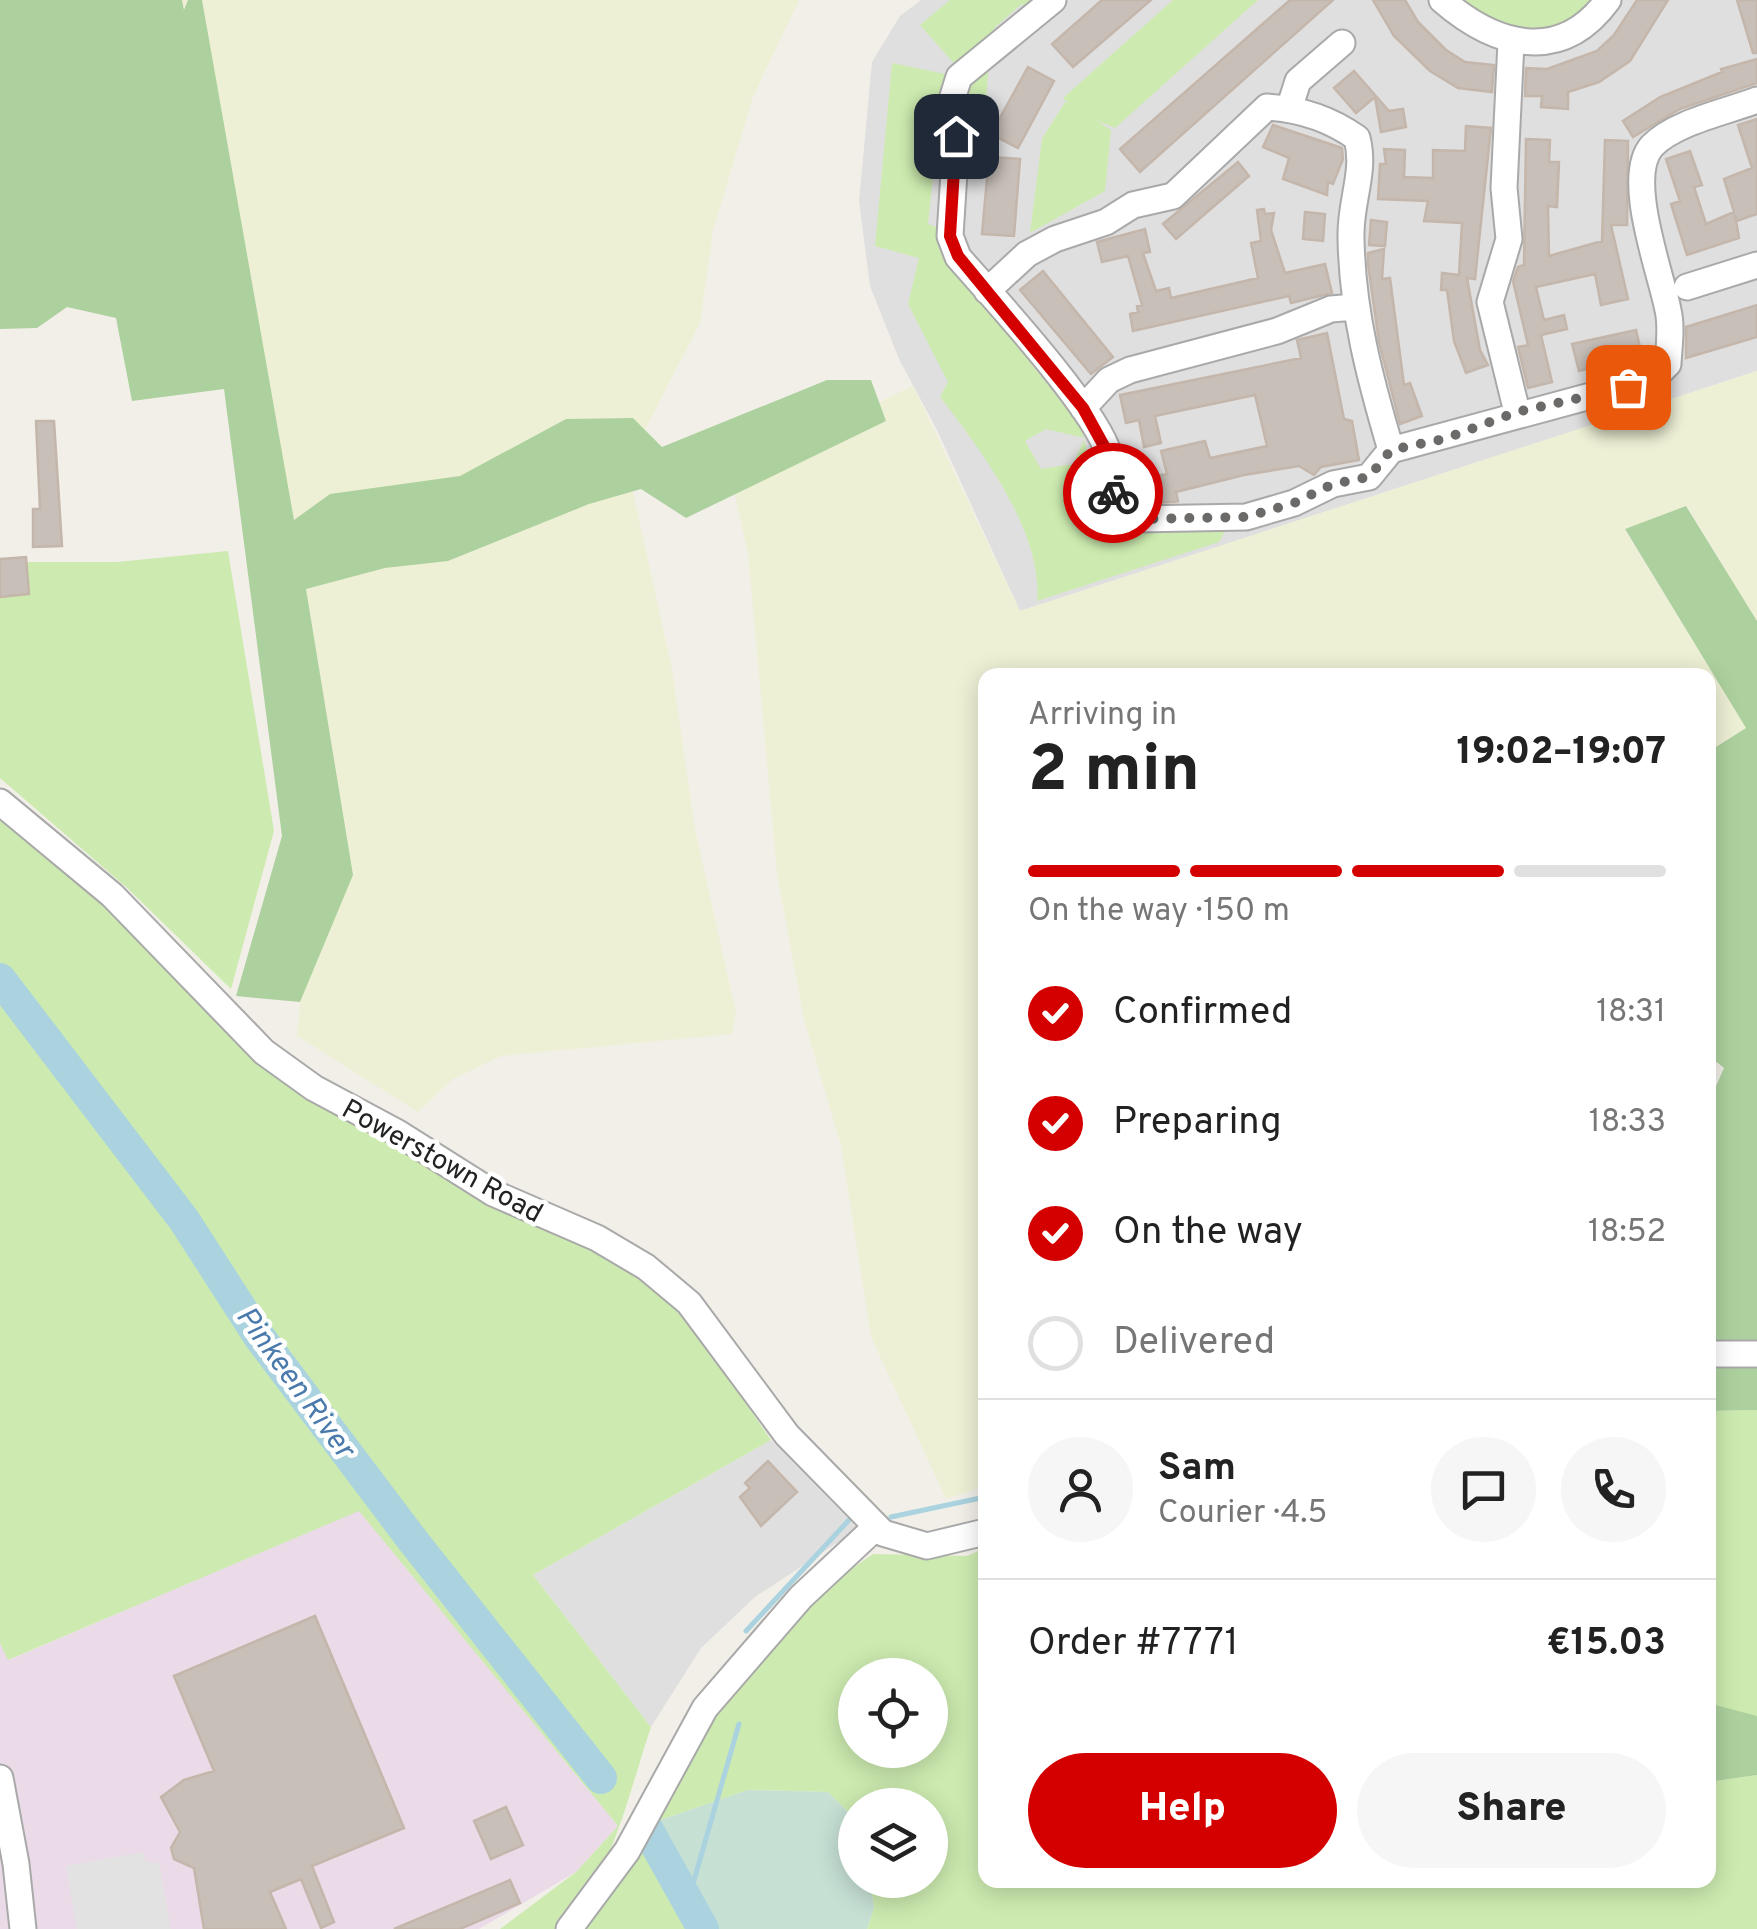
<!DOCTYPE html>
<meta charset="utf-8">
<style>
body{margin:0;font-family:Overpass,sans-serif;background:#f6f6f6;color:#222;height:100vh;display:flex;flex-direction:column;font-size:38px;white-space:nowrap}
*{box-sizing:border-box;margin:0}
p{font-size:32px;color:#767676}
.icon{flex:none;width:55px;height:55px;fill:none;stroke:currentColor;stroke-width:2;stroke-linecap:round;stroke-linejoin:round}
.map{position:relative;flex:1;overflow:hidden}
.sheet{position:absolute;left:978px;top:668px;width:738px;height:1220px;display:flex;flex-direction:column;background:#fff;border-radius:20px;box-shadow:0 5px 25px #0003}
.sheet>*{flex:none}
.buttons{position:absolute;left:838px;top:1658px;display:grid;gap:20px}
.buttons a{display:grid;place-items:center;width:110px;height:110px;border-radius:50%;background:#fff;box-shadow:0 5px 25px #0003;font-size:50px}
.pin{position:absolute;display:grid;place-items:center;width:85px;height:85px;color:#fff;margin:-42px;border-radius:20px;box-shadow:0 5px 15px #0006}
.courier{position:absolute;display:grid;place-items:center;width:100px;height:100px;margin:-50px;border:8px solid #d40000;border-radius:50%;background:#fff;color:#222;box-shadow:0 2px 12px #0007}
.summary em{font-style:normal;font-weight:800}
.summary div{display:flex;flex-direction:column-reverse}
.summary{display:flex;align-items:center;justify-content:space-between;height:170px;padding:0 50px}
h1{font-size:65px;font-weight:800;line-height:75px}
.bar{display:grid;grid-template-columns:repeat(4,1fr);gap:15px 10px;align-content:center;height:120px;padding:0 50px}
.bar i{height:12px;border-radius:8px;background:#e0e0e0}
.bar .active{background:#d40000}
.bar p{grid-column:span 4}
.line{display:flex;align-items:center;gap:25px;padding:0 50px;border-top:2px solid #e0e0e0}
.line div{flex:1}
.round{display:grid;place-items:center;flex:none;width:105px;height:105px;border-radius:52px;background:#f6f6f6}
ol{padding:0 50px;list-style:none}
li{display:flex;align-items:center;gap:30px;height:110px}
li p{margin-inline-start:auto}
li .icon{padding:10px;border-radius:50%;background:#d40000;color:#fff;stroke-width:4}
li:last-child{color:#767676}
li i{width:55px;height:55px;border:5px solid #e0e0e0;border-radius:50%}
.button{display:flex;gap:20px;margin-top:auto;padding:20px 50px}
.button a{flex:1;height:115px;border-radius:60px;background:#d40000;color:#fff;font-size:40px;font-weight:800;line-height:115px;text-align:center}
.button a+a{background:#f6f6f6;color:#222}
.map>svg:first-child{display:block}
.residential{fill:#e0dfdf}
.industrial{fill:#ebdbe8}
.farmland{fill:#eef0d5}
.grass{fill:#cdebb0;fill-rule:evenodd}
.forest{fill:#add19e}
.wetland{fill:#c6e0d4}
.parking{fill:#e2e2e2}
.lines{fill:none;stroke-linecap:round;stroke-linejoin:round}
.stream{stroke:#aad3df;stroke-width:5}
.river{stroke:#aad3df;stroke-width:32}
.building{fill:#c7bfb8;stroke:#c4b6ab;stroke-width:2.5}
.minor-casing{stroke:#a9a9a9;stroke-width:29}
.minor{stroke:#fff;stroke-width:25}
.done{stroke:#6b6a68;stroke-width:10;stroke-dasharray:0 18}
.route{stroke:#d40000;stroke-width:12}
.labels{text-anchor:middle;stroke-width:9;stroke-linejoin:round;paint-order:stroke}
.street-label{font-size:28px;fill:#222;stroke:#fff}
.water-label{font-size:30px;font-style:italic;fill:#4a7aab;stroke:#fff}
</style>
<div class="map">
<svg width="1757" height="1929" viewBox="0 0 1757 1929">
<rect width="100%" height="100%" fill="#f2efe9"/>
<!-- residential -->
<path class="residential" d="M921,0H1757V371L1020,611L937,430L899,359L870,286L859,201L872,62L900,16Z
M771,1440L858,1529L755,1597L701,1648L651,1727L533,1575Z"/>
<!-- industrial -->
<path class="industrial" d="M359,1510L618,1826L576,1872L479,1929H0V1643L9,1660Z"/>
<!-- farmland -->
<path class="farmland" d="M182,0H799L753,97L713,231L700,323L627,465L672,669L695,829L736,1013L732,1034L501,1056L453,1079L418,1112L297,1036L309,912L258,577Z
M1757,371V621L1687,506L1625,530L1746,728L1708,752V675H985V1486L946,1499L871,1337L841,1146L804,1020L777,874L748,554L730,472L913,386L1020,611Z"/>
<!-- grass -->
<path class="grass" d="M950,0H1034L1026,7L1022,4L994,28L997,33L958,68L920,25Z
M1173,0H1258L1115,128L1096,120L1111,130L1105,191L1030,233L1042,139L1065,102L1069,104L1063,98Z
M1454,0H1592C1549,49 1502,27 1454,0Z
M989,62L984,128L959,126L962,83Z
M892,63L950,75L946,119H939L928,224L936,227L938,244L956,269L1081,427L1105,525L1151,533L1228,525L1219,542L1037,601C1043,532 981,450 940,397L948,382L908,304L919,258L875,246ZM1046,429L1085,438L1073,464L1041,469L1025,441Z
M228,551L274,831L231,989L126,887L0,778V597L29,594L27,562H117Z
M0,812L110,905L260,1057L495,1208L596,1242L684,1313L771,1440L533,1575L651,1727C628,1796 612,1872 566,1929H500L576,1872L618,1826L359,1511L8,1660L0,1643Z
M1757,1410V1716L1752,1717L1708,1703V1411Z
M985,1548V1880H1423V1887L1438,1880H1708V1782L1757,1775V1929H867L874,1908L870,1880H930V1805H855V1819L828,1792L748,1790L646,1825L703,1929H580L711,1709L831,1583L873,1554L967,1556ZM855,1675H930V1750H855Z"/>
<!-- forest -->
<path class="forest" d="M0,0H182L184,10L188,0H202L294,520L330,494L460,476L566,419L633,418L662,447L827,380H871L886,421L686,518L641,489L589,504L448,561L385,568L306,589L353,875L300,1002L236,996L282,836L224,389L132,401L116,318L67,307L37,328L0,329Z
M1686,506L1757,621V1347L1708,1348V1104L1724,1068L1708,1055V752L1746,728L1625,529Z
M1708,1367H1757V1410L1708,1411Z
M1708,1703L1757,1716V1775L1708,1782Z"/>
<!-- wetland -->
<path class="wetland" d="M748,1790L828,1792L855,1819V1880H870L874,1908L867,1929H703L646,1825Z"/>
<!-- parking -->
<path class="parking" d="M143,1852L146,1861L159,1863L171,1929H77L66,1866Z"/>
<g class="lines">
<!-- stream -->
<path class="stream" d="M891,1517L985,1497
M746,1631L849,1520
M688,1901L739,1724"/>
<!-- river -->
<path class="river" d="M0,979L184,1220L260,1338L414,1542L601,1778
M645,1825L703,1929"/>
</g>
<!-- building -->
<path class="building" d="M1102,0H1151L1073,67L1052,44Z
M1290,0H1333L1140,172L1120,149Z
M1373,0H1405L1418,22L1446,50L1465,62L1494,65L1492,92L1458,88L1430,71L1394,36Z
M1637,0H1668L1630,61L1599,82L1568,92V109L1541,107L1542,96H1525L1526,68L1547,69L1597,51L1614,35Z
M1737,0H1757V53H1753Z
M1757,59V83L1680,109L1633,137L1623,121L1660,97L1722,72L1721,69Z
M1028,67L1054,81L1018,148L991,134Z
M1354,71L1389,111L1403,109L1406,127L1381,132L1375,97L1356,113L1334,88Z
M1757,119V214L1737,221L1735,215L1739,238L1687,255L1671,204L1680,201L1666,159L1690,151L1702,185L1694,187L1706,224L1734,212L1724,179L1752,168L1738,125Z
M1273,125L1342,148L1343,159L1333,184L1328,182L1327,195L1283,179L1289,158L1263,147Z
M1466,126L1491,128L1475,279L1467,278L1480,350L1488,365L1466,373L1454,341L1447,290H1441L1442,273L1459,275L1462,223L1424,221L1428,201L1378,199L1380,164H1386L1384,149L1405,150L1404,177L1433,178V150L1465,151Z
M1526,139L1550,140L1549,162H1559L1557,207L1548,206L1549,256L1602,241L1605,140L1628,141L1627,225H1611L1628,299L1601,305L1595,274L1536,287L1544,320L1564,315L1567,329L1541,335L1552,382L1528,388L1518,347L1528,345L1513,281L1518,267L1524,265Z
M989,157L1020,159L1014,236L982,234Z
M1238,162L1249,176L1176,239L1163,224Z
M1264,209L1265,214L1274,213L1271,230L1285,273L1325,264L1332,293L1291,303L1289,296L1133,331L1130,314L1138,312L1137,306L1142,305L1128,256L1102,262L1097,242L1145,229L1150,252L1143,253L1156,291L1169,288L1171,298L1258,278L1251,243L1261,241L1257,210Z
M1305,212L1325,214L1323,241L1303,239Z
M1371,220L1387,222L1385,246L1369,245Z
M1384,249L1382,279L1390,278L1404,385L1410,383L1422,416L1400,424L1379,342L1368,264V253Z
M1043,271L1113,357L1091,374L1020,290Z
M1757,305V337L1686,358V327Z
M1636,330L1642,356L1579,371L1572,344Z
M1327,333L1344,419L1352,421L1359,460L1321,467L1314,475L1299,466L1244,475L1176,492L1178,501L1174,502L1142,503L1134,498L1130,482L1167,474L1161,451L1205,441L1210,458L1267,446L1255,395L1155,416L1161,443L1144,447L1139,420L1126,423L1120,395L1301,358L1297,340Z
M36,421H54L62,546L33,547V509H40Z
M26,557L29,594L0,597V559Z
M768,1461L797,1492L761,1526L740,1497L750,1488L745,1483Z
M315,1616L404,1828L312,1866L334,1922L321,1928L301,1879L270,1892L286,1929H204L194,1868L174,1859L171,1848L180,1832L161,1797L184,1780L214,1771L174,1676Z
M506,1807L523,1845L491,1859L474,1821Z
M510,1880L520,1903L460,1929H394Z"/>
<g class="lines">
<!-- minor casing -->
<g class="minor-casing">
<path id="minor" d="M1053,0L959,77L953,96L957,124L950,236L958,257C993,297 1097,410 1109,455C1114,472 1112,490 1118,508L1138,519L1246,517L1294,503L1333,484L1369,477L1391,450L1653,379L1668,364C1669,346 1672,327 1668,310C1661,273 1624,177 1652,146C1675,122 1726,112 1757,100
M1442,0C1494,45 1560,66 1608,0
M1511,42L1504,188L1509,239L1490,302L1517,412
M1289,109L1298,81L1342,43
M1687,287L1757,265
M987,291L1027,254L1055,239L1106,222L1133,205L1173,196L1267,107C1300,109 1329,118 1357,138C1366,172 1350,201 1351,237C1352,312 1370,379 1391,450
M1083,408L1109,380L1130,370L1277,331L1331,309L1355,307
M0,802L112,895L264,1052L314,1088L398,1133L493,1193L597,1238L646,1267L689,1303L787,1435L883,1533L927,1546L985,1532
M1708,1354H1757
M0,1778L16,1864L23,1929
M569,1929L627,1851L705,1708L801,1597L876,1527"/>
</g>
<!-- minor -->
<use href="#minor" class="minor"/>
</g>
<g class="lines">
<!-- done -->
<path class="done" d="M1113,493L1118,508L1138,519L1246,517L1294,503L1333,484L1369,477L1391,450L1444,439L1517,412L1628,387"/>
<!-- route -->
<path class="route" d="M956,136L950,236L958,256L1083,408L1110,457L1113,493"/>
</g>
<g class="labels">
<!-- street labels -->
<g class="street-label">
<text transform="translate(443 1160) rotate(29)" y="10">Powerstown Road</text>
</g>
<!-- water labels -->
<g class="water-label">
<text transform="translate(296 1382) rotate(54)" y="10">Pinkeen River</text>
</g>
</g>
</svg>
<div class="buttons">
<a><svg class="icon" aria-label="locate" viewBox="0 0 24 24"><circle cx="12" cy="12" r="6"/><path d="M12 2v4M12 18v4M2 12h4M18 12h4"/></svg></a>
<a><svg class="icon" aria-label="layers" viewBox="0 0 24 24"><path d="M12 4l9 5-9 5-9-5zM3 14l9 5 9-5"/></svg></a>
</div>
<div class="pin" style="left:1628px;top:387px;background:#ea580c"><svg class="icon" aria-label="bag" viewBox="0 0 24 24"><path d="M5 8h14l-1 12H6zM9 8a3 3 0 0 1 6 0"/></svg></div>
<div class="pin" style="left:956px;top:136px;background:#1f2937"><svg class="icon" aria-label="home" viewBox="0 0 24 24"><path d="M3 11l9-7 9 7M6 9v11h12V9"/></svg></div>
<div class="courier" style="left:1113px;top:493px"><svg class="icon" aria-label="bike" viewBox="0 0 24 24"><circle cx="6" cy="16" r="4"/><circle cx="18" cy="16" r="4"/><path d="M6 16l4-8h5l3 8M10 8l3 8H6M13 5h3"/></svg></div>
<section class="sheet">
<div class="summary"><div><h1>2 min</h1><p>Arriving in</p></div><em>19:02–19:07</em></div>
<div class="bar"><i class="active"></i><i class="active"></i><i class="active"></i><i></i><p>On the way · 150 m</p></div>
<ol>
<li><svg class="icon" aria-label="check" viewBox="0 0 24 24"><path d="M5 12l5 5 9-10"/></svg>Confirmed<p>18:31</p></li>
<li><svg class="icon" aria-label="check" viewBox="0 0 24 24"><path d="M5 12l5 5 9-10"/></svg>Preparing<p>18:33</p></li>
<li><svg class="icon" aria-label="check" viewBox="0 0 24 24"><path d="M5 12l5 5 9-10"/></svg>On the way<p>18:52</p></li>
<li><i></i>Delivered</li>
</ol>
<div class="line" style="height:180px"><a class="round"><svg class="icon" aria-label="person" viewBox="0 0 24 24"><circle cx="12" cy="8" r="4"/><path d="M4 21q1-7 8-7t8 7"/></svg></a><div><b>Sam</b><p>Courier · 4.5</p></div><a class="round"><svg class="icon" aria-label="chat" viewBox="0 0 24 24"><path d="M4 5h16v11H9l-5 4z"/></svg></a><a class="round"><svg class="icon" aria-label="phone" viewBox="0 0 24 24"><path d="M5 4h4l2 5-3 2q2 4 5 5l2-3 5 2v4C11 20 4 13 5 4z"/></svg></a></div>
<div class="line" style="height:130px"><div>Order #7771</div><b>€15.03</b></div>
<div class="button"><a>Help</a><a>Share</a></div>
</section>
</div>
